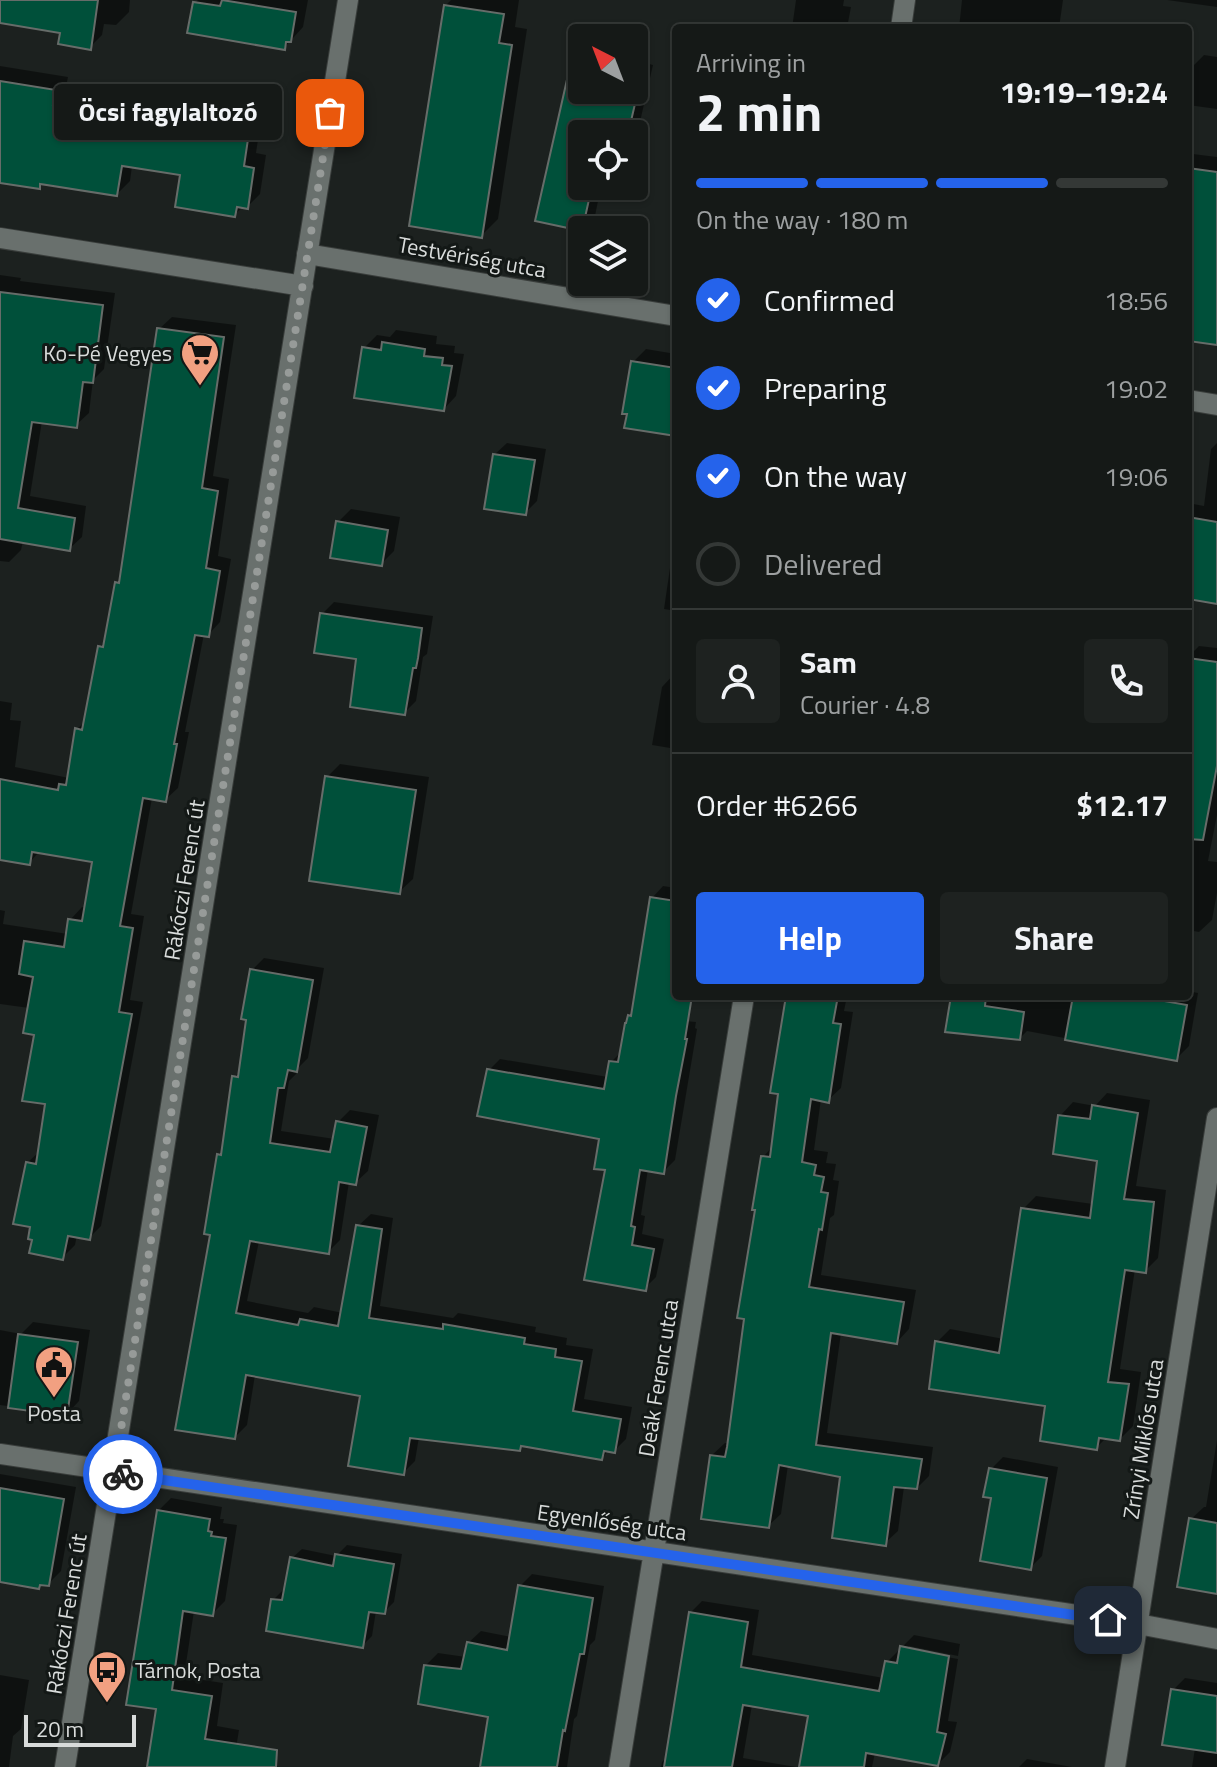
<!DOCTYPE html>
<meta charset="utf-8">
<style>
body{margin:0;font-family:"Titillium Web",sans-serif;background:#1e2220;color:#f1f3f6;height:100vh;display:flex;flex-direction:column;font-size:30px;white-space:nowrap}
*{box-sizing:border-box;margin:0}
p{font-size:26px;color:#9da0a1}
.icon{flex:none;width:44px;height:44px;fill:none;stroke:currentColor;stroke-width:2;stroke-linecap:round;stroke-linejoin:round}
.map{position:relative;flex:1;overflow:hidden}
.side{position:absolute;left:672px;top:24px;width:520px;height:976px;display:flex;flex-direction:column;background:#151917;border-radius:8px;box-shadow:0 2px 6px #0004,0 0 0 2px #343836}
.side>*{flex:none}
.needle{width:52px;rotate:318deg}
.fabs{position:absolute;left:568px;top:24px;display:grid;gap:16px}
.fabs a{display:grid;place-items:center;width:80px;height:80px;border-radius:8px;background:#151917;box-shadow:0 2px 6px #0004,0 0 0 2px #343836;font-size:40px}
.scale{position:absolute;left:24px;bottom:20px;width:112px;box-sizing:border-box;padding-left:8px;border:4px solid #d9dcdb;border-top:0;font-size:22px;line-height:28px;white-space:nowrap;color:#d9dcdb;-webkit-text-stroke:6px #131816;paint-order:stroke}
.pin{position:absolute;display:grid;place-items:center;width:68px;height:68px;color:#fff;margin:-34px;border-radius:16px;box-shadow:0 4px 12px #0006}
.courier{position:absolute;display:grid;place-items:center;width:80px;height:80px;margin:-40px;border:6px solid #2563eb;border-radius:50%;background:#fff;color:#222;box-shadow:0 2px 10px #0007}
.bubble{position:absolute;height:56px;border-radius:8px;background:#151917;box-shadow:0 2px 6px #0004,0 0 0 2px #343836;font-size:26px;font-weight:700;line-height:56px;text-align:center}
.overview em{font-style:normal;font-weight:700}
.overview div{display:flex;flex-direction:column-reverse}
.overview{display:flex;align-items:center;justify-content:space-between;height:136px;padding:0 24px}
h1{font-size:52px;font-weight:700;line-height:60px}
.bar{display:grid;grid-template-columns:repeat(4,1fr);gap:12px 8px;align-content:center;height:96px;padding:0 24px}
.bar i{height:10px;border-radius:6px;background:#343836}
.bar .on{background:#2563eb}
.bar p{grid-column:span 4}
.line{display:flex;align-items:center;gap:20px;padding:0 24px;border-top:2px solid #343836}
.line div{flex:1}
.round{display:grid;place-items:center;flex:none;width:84px;height:84px;border-radius:8px;background:#1e2220}
ol{padding:0 24px;list-style:none}
li{display:flex;align-items:center;gap:24px;height:88px}
li p{margin-inline-start:auto}
li .icon{padding:8px;border-radius:50%;background:#2563eb;color:#fff;stroke-width:4}
li:last-child{color:#9da0a1}
li i{width:44px;height:44px;border:4px solid #343836;border-radius:50%}
.button{display:flex;gap:16px;margin-top:auto;padding:16px 24px}
.button a{flex:1;height:92px;border-radius:8px;background:#2563eb;color:#fff;font-size:32px;font-weight:700;line-height:92px;text-align:center}
.button a+a{background:#1e2220;color:#f1f3f6}
.map>svg:first-child{display:block}
.shadow{fill:#0007}
.building{fill:#00503a;stroke:#666c69;stroke-width:2}
.lines{fill:none;stroke-linecap:round;stroke-linejoin:round}
.minor-casing{stroke:#393d3b;stroke-width:22}
.minor{stroke:#69706d;stroke-width:20}
.done{stroke:#979b99;stroke-width:8;stroke-dasharray:0 14.4}
.route{stroke:#2563eb;stroke-width:10}
.labels{text-anchor:middle;stroke-width:6;stroke-linejoin:round;paint-order:stroke}
.street-label{font-size:22px;fill:#d9dcdb;stroke:#131816}
.poi-label{font-size:22px;fill:#d9dcdb;stroke:#131816;text-anchor:end}
</style>
<div class="map">
<svg width="1217" height="1767" viewBox="0 0 1217 1767">
<rect width="100%" height="100%" fill="#1c211f"/>
<!-- shadow -->
<path class="shadow" d="M0,0H130L129,12L116,25L104,24L102,35L90,47L62,31L0,21Z
M198,0H308L303,27L284,48L195,3Z
M451,0H519L515,27L527,29L498,219L481,236L445,6Z
M796,0H844L843,6L851,7L847,28H792Z
M962,0H1063L1059,28H959Z
M1167,0H1217V7Z
M582,53V90H634V60L653,65L634,148V134H582V186H601L595,216L582,229L572,63Z
M1204,55L1217,57V109L1188,105V86L1191,68Z
M0,66L68,77L65,92L192,111L206,97L263,106L256,153L266,155L260,194L247,207H243L234,215L182,174L132,166L130,181L117,194L43,183L39,187L0,181Z
M1193,154L1217,157V343L1188,306V158Z
M0,275L21,278L20,281L115,293L104,369L93,380L89,413L76,425L42,421L30,496L86,506L82,537L69,549L23,541L21,550L9,562L0,561Z
M172,317L236,325L213,476L229,479L218,556L231,559L220,622L208,635L204,634L185,732H189L178,788L165,800L152,798L131,914L144,916L130,1000L143,1002L101,1226L89,1238L77,1235L75,1245L62,1258L34,1238L27,1163L40,1151L47,1103L36,1033L29,1008L0,1004V910L5,911L3,924L68,934L70,920L82,907L87,908L95,860L40,851L29,863L0,858V701L12,703L10,720L21,721L15,767L69,778L77,729L86,721L100,647L106,640L117,583L122,577L159,329Z
M396,330L437,336L436,344L455,346L454,353L464,354L456,396L444,409L364,348L377,335L390,337Z
M646,349L676,354V436L654,431L633,362Z
M507,443L546,449L537,501L525,513L494,455Z
M1217,443V602L1188,588V503L1204,506L1211,449Z
M351,509L400,517L394,551L381,564L338,522Z
M676,562V611L664,609L670,568Z
M334,602L433,616L427,654L423,657L416,701L404,713L322,614Z
M1199,646L1217,648V815L1208,861L1217,862V893L1212,920L1199,932L1188,930V657Z
M676,672V749L652,745L662,687Z
M340,764L429,777L413,879L399,892L327,777Z
M663,886L676,888V996H679L685,1021L696,1022L695,1028L697,1029L675,1160L663,1172L648,1169L641,1215L645,1216L642,1234L664,1239L656,1277L645,1288L607,1169L601,1138L489,1070L500,1059L608,1077L611,1062L622,1051L630,1016L634,1013L652,898Z
M264,958L324,968L308,1058L297,1069L296,1074L289,1081L281,1131L335,1139L338,1122L350,1110L379,1115L368,1171L355,1183L349,1182L340,1240L328,1252L259,1241L247,1301L308,1313L314,1307L343,1313L358,1226L371,1214L393,1218L380,1306L453,1318L458,1313L536,1327L535,1332L567,1338L566,1345L593,1349L584,1399L632,1407L626,1439L614,1451L609,1450L602,1458L523,1445L519,1448L419,1437L415,1461L403,1473L362,1395L255,1375L247,1425L235,1437L212,1233L219,1155L224,1151L234,1077L241,1071L252,970Z
M1188,991L1198,993L1189,1046L1176,1059L1027,1031L1020,1038L953,996H1188Z
M792,996H847L844,1011L853,1012L841,1088L828,1100L821,1099L814,1150L828,1152L826,1163L836,1164L833,1180L839,1181L834,1215L830,1218L821,1275L916,1290L909,1329L897,1342L841,1333L827,1433L933,1447L929,1476L916,1489L904,1487L898,1531L885,1543L843,1476L788,1465L781,1514L768,1526L712,1455L725,1443H730L763,1157L773,1146Z
M1107,1093L1150,1100L1136,1186L1166,1190L1158,1258L1145,1271L1135,1269L1120,1369L1141,1372L1133,1426L1120,1439L1107,1437L1096,1448L1048,1404L937,1342L950,1329L1004,1339L1023,1209L1036,1196L1093,1204L1099,1160L1060,1116L1073,1102L1095,1106Z
M33,1322L90,1330L79,1401L67,1414L0,1405V1330L21,1334Z
M1217,1440V1592L1191,1519L1204,1507H1206Z
M1003,1457L1058,1467L1042,1556L1030,1568L991,1469Z
M0,1474L76,1487L61,1571L48,1584L42,1583L39,1587L0,1580Z
M171,1498L222,1507L220,1519H224L223,1523L237,1525L225,1601L212,1614L194,1611L184,1677L223,1683L217,1726L239,1730L233,1767H149L158,1707V1511Z
M347,1545L402,1554L394,1602L384,1612L376,1611L372,1636L362,1646L273,1600L283,1590H286L292,1558L302,1549L336,1556Z
M532,1574L604,1586L595,1640L590,1645L577,1716L574,1719L567,1767H482L490,1716L426,1665L438,1653L466,1657L468,1643L481,1631L511,1637L520,1586Z
M702,1601L759,1610L752,1655L884,1678L887,1662L899,1650H902V1647L914,1635L960,1644L958,1656L909,1646V1650L958,1659L948,1721L957,1722L950,1752L938,1764L875,1753L872,1767H801L810,1715L752,1705L743,1758L796,1767H661L662,1762L668,1756L690,1613Z
M0,1675L29,1680L21,1729L13,1736L9,1767H0Z
M1185,1678L1217,1683V1767H1192L1195,1748L1173,1690Z
M1027,1759L1072,1767H1019Z"/>
<!-- building -->
<path class="building" d="M0,0H98L91,50L58,44L60,33L0,23Z
M222,0L296,12L291,42H286L285,50L187,33L193,2L220,6Z
M444,5L504,14L499,43L512,45L482,238L409,226Z
M571,62L582,64V90H634V76L641,78L628,134H582V186H592L582,231L535,221Z
M0,81L56,90L53,105L189,125L191,110L251,119L244,166L254,168L248,209L237,207L235,217L175,207L180,175L122,166L117,196L40,184V189L0,183Z
M1188,168L1217,172V345L1188,341Z
M0,292L103,305L93,383L83,382L77,428L32,422L18,508L75,518L70,551L0,539Z
M157,328L224,337L202,488L218,491L206,568L220,571L209,637L195,635L174,744H177L166,802L143,798L120,926L133,928L119,1012L132,1014L90,1240L68,1236L63,1260L29,1253L32,1240L28,1239L30,1227L13,1224L26,1162L36,1164L45,1104L22,1101L34,1035L23,1033L33,977L19,974L24,941L64,947L68,919L82,921L92,862L32,852L30,865L0,860V779L58,790L59,784L66,785L75,728L82,730L98,646L103,647L115,582L119,583Z
M382,342L425,349L424,356L443,358L442,365L452,366L444,411L354,398L362,347L381,350Z
M631,361L676,368V436L624,428L627,414H622Z
M493,454L535,460L526,515L484,509Z
M1188,517L1217,522V604L1188,599Z
M336,521L388,530L382,566L330,558Z
M320,613L422,628L418,658L416,668H413L405,715L350,707L356,659L314,653Z
M1188,658L1217,662V766L1203,840L1188,839Z
M325,776L416,790L400,894L309,881Z
M650,897L676,901V996H692L685,1039H687L676,1096L664,1174L640,1170L631,1226L635,1227L632,1245L654,1249L646,1291L584,1280L605,1170L594,1169L599,1139L477,1116L487,1069L604,1089L609,1061L618,1062L625,1023H626L628,1015L631,1016Z
M250,969L313,980L297,1072L288,1070L284,1088H278L270,1143L330,1152L336,1121L367,1127L356,1185L339,1182L329,1254L250,1241L236,1313L298,1325L300,1319L338,1326L356,1225L382,1229L369,1318L443,1329V1324L525,1338L524,1344L556,1349L555,1357L582,1361L573,1411L621,1419L615,1453L604,1451L602,1460L521,1446L520,1451L410,1438L404,1475L348,1466L360,1396L246,1375L235,1439L175,1430L210,1235L204,1234L217,1154L221,1155L232,1076L238,1077L246,1020L241,1019Z
M786,996H838L833,1023L841,1024L829,1103L811,1099L802,1162L816,1165L814,1175L824,1177L821,1192L828,1193L822,1230L819,1229L809,1287L904,1302L897,1344L831,1333L816,1445L922,1459L917,1489L894,1487L886,1546L832,1538L840,1477L779,1465L769,1528L701,1519L710,1455L725,1457L727,1447L744,1319L737,1318L755,1210H752L761,1156L770,1157L778,1094L770,1093Z
M951,996H986L985,1006L1024,1012L1020,1040L945,1032Z
M1073,996H1136L1187,1005L1177,1061L1065,1040Z
M1092,1105L1138,1113L1124,1199L1154,1202L1146,1273L1125,1270L1108,1382L1129,1384L1120,1441L1099,1438L1097,1450L1040,1441L1045,1406L929,1389L935,1341L999,1353L1021,1208L1090,1218L1097,1161L1053,1154L1058,1115L1090,1119Z
M18,1334L78,1342L67,1416L8,1408Z
M989,1468L1047,1478L1031,1570L980,1561L991,1498L983,1497Z
M0,1488L64,1499L49,1586L40,1585L39,1589L0,1582Z
M157,1510L210,1519L208,1531L212,1532L211,1536L226,1538L213,1616L183,1611L172,1690L212,1696L205,1739L277,1750L276,1767H147L156,1709L126,1705Z
M1189,1518L1217,1523V1594L1177,1587Z
M335,1554L394,1564L385,1614L369,1612L363,1648L266,1631L271,1599L282,1600L290,1557L333,1566Z
M518,1585L593,1598L584,1654H580L565,1731L563,1730L557,1767H480L488,1717L418,1704L424,1665L461,1669L467,1642L507,1650Z
M689,1612L748,1622L741,1667L879,1691L885,1661L897,1663L900,1646L949,1656L937,1732L946,1734L938,1766L866,1753L864,1767H799L808,1716L743,1705L732,1767H664Z
M1171,1689L1217,1696V1753L1162,1745Z"/>
<g class="lines">
<!-- minor casing -->
<g class="minor-casing">
<path id="minor" d="M901,28L905,0
M0,238L303,286
M307,254L676,316
M1188,400L1217,405
M0,1454L1138,1624L1217,1639
M65,1767L348,0
M619,1767L744,996
M1115,1767L1217,1118"/>
</g>
<!-- minor -->
<use href="#minor" class="minor"/>
</g>
<g class="lines">
<!-- done -->
<path class="done" d="M123,1474L114,1473L330,113"/>
<!-- route -->
<path class="route" d="M123,1474L1108,1620"/>
</g>
<!-- icons -->
<defs>
<g id="supermarket-pin" transform="scale(2)"><path d="M0 17L-7.5 6A9.5 9.5 0 1 1 7.5 6Z" fill="#f2a081" stroke="#131816"/><path d="M-6-5.5h2.5l.6 2H6L4.5 2H-2.5L-4.4-4H-6ZM-1.5 3.2a1.3 1.3 0 1 0 .1 0ZM3 3.2a1.3 1.3 0 1 0 .1 0Z" fill="#111"/></g>
<g id="civic-pin" transform="scale(2)"><path d="M0 17L-7.5 6A9.5 9.5 0 1 1 7.5 6Z" fill="#f2a081" stroke="#131816"/><path d="M-.6-6.5H3V-4.5H.6V-3L4-1V1h2V6H-6V1h2V-1L-.6-3ZM-1.2 2.5V6h2.4V2.5Z" fill="#111"/></g>
<g id="bus-pin" transform="scale(2)"><path d="M0 17L-7.5 6A9.5 9.5 0 1 1 7.5 6Z" fill="#f2a081" stroke="#131816"/><path d="M-5-6H5V4H4V6H2V4H-2V6H-4V4H-5ZM-3.5-4V0h7V-4ZM-3.5 1.2v1.5H-2V1.2ZM2 1.2v1.5H3.5V1.2Z" fill="#111"/></g>
</defs>
<g fill-rule="evenodd">
<use href="#supermarket-pin" x="200" y="353"/>
<use href="#civic-pin" x="54" y="1365"/>
<use href="#bus-pin" x="107" y="1670"/>
</g>
<g class="labels">
<!-- street labels -->
<g class="street-label">
<text transform="translate(472 257) rotate(10)" y="8">Testvériség utca</text>
<text transform="translate(184 880) rotate(-81)" y="8">Rákóczi Ferenc út</text>
<text transform="translate(658 1378) rotate(-81)" y="8">Deák Ferenc utca</text>
<text transform="translate(1143 1439) rotate(-81)" y="8">Zrínyi Miklós utca</text>
<text transform="translate(612 1522) rotate(8)" y="8">Egyenlőség utca</text>
<text transform="translate(66 1614) rotate(-81)" y="8">Rákóczi Ferenc út</text>
</g>
<!-- poi labels -->
<g class="poi-label">
<text x="172" y="361">Ko-Pé Vegyes</text>
<text x="54" y="1421" text-anchor="middle">Posta</text>
<text x="135" y="1678" text-anchor="start">Tárnok, Posta</text>
</g>
</g>
</svg>
<div class="fabs">
<a><svg class="needle" viewBox="-14 -14 28 28"><path d="M0-13l5 13h-10z" fill="#e53935"/><path d="M0 13l5-13h-10z" fill="#9da0a1"/></svg></a>
<a><svg class="icon" aria-label="locate" viewBox="0 0 24 24"><circle cx="12" cy="12" r="6"/><path d="M12 2v4M12 18v4M2 12h4M18 12h4"/></svg></a>
<a><svg class="icon" aria-label="layers" viewBox="0 0 24 24"><path d="M12 4l9 5-9 5-9-5zM3 14l9 5 9-5"/></svg></a>
</div>
<div class="scale">20 m</div>
<div class="pin" style="left:330px;top:113px;background:#ea580c"><svg class="icon" aria-label="bag" viewBox="0 0 24 24"><path d="M5 8h14l-1 12H6zM9 8a3 3 0 0 1 6 0"/></svg></div>
<div class="pin" style="left:1108px;top:1620px;background:#1f2937"><svg class="icon" aria-label="home" viewBox="0 0 24 24"><path d="M3 11l9-7 9 7M6 9v11h12V9"/></svg></div>
<div class="courier" style="left:123px;top:1474px"><svg class="icon" aria-label="bike" viewBox="0 0 24 24"><circle cx="6" cy="16" r="4"/><circle cx="18" cy="16" r="4"/><path d="M6 16l4-8h5l3 8M10 8l3 8H6M13 5h3"/></svg></div>
<div class="bubble" style="left:54px;top:84px;width:228px">Öcsi fagylaltozó</div>
<section class="side">
<div class="overview"><div><h1>2 min</h1><p>Arriving in</p></div><em>19:19–19:24</em></div>
<div class="bar"><i class="on"></i><i class="on"></i><i class="on"></i><i></i><p>On the way · 180 m</p></div>
<ol>
<li><svg class="icon" aria-label="check" viewBox="0 0 24 24"><path d="M5 12l5 5 9-10"/></svg>Confirmed<p>18:56</p></li>
<li><svg class="icon" aria-label="check" viewBox="0 0 24 24"><path d="M5 12l5 5 9-10"/></svg>Preparing<p>19:02</p></li>
<li><svg class="icon" aria-label="check" viewBox="0 0 24 24"><path d="M5 12l5 5 9-10"/></svg>On the way<p>19:06</p></li>
<li><i></i>Delivered</li>
</ol>
<div class="line" style="height:144px"><a class="round"><svg class="icon" aria-label="person" viewBox="0 0 24 24"><circle cx="12" cy="8" r="4"/><path d="M4 21q1-7 8-7t8 7"/></svg></a><div><b>Sam</b><p>Courier · 4.8</p></div><a class="round"><svg class="icon" aria-label="phone" viewBox="0 0 24 24"><path d="M5 4h4l2 5-3 2q2 4 5 5l2-3 5 2v4C11 20 4 13 5 4z"/></svg></a></div>
<div class="line" style="height:104px"><div>Order #6266</div><b>$12.17</b></div>
<div class="button"><a>Help</a><a>Share</a></div>
</section>
</div>
